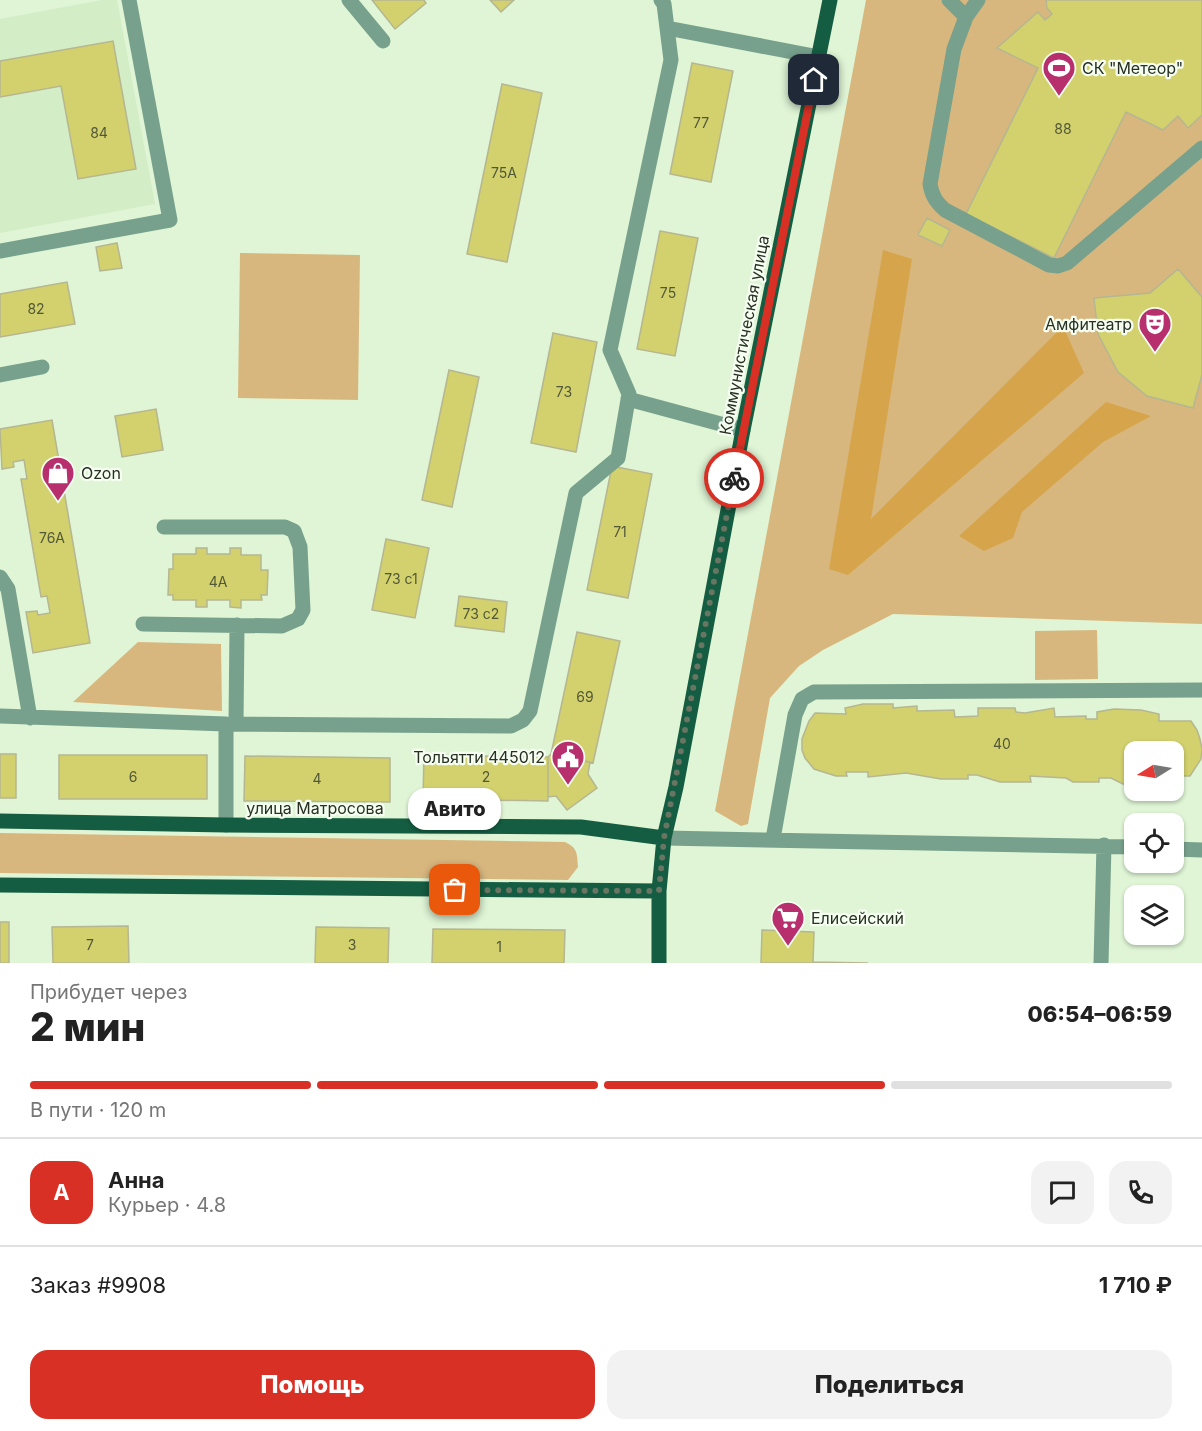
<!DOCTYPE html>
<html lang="ru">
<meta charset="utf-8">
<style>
body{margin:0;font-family:Inter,sans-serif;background:#f2f2f2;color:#222;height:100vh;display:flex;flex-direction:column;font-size:22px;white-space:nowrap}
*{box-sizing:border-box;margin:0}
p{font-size:20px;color:#767676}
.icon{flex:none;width:33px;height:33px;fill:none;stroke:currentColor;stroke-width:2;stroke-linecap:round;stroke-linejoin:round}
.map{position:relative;height:963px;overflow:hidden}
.side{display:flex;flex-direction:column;background:#fff;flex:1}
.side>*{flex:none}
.needle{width:39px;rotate:259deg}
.controls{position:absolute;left:1124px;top:741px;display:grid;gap:12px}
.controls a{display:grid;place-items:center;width:60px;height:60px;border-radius:12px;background:#fff;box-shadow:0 2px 4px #0004;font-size:30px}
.pin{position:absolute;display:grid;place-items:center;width:51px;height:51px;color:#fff;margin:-26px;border-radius:12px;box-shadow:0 3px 9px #0006}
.courier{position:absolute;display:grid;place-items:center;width:60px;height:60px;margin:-30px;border:4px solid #d93025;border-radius:50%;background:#fff;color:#222;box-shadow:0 2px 8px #0007}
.bubble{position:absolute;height:42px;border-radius:18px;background:#fff;box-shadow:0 2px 4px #0004;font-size:20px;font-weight:800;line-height:42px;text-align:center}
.headline em{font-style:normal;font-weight:800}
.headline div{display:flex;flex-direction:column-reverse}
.headline{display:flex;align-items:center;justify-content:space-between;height:102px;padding:0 30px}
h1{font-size:39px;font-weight:800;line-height:45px}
.bar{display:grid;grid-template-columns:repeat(4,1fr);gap:9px 6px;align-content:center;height:72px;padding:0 30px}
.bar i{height:8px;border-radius:4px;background:#e0e0e0}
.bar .on{background:#d93025}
.bar p{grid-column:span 4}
.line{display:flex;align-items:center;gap:15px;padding:0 30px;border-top:2px solid #e0e0e0}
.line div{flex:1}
.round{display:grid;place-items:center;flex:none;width:63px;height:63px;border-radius:18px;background:#f2f2f2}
.primary-button{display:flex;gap:12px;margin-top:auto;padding:12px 30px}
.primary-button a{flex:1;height:69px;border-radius:18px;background:#d93025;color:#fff;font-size:24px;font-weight:800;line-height:69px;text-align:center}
.primary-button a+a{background:#f2f2f2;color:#222}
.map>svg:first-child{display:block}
.built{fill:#d3edc6}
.green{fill:#d8b77f}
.forest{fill:#d6a54b}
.building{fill:#d2d16e;stroke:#b5b692;stroke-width:1.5}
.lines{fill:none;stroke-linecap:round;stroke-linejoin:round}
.minor{stroke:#77a18c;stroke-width:15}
.major{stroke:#155d42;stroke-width:15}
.done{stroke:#687562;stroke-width:6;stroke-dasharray:0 10.8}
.route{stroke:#d93025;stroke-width:8}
.labels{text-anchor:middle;stroke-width:4.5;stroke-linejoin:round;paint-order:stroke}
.number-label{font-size:14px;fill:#525836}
.poi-label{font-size:16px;fill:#283024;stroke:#f5fef1;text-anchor:start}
.street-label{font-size:16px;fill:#283024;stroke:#f5fef1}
</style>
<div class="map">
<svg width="1202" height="963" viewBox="0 0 1202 963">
<rect width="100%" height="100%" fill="#dff5d5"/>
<!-- built -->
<path class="built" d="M102,0H117L155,204L0,233V19Z"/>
<!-- green -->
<path class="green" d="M866,0H1202V624L893,614L823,650L799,666L770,698L748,824L741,826L715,811Z
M240,253L360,255L358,400L238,398Z
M1097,630L1098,679L1035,680V631Z
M138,642L221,644L222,711L73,702Z
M0,833L565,842C578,848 577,854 578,867L568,880L0,873Z"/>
<!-- forest -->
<path class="forest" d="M883,250L912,259L871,519L1063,326L1084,373L848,575L829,569Z
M1106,402L1151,416L1103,442L1022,512L1013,538L984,551L959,536Z"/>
<!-- building -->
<path class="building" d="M372,0H424L426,3L395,29Z
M490,0H514L501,12Z
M1046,0H1202V115L1188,128L1178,116L1163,130L1126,112L1054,258L966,214L1038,68L997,48L1038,12L1045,20L1052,14L1047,8Z
M113,41L136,169L78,179L61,86L0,97V61Z
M692,63L733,71L711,182L670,174Z
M502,84L542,93L507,262L467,254Z
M927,218L950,230L942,246L918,235Z
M660,231L698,238L675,356L637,349Z
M117,243L122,268L100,271L96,247Z
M1178,269L1202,297V375L1193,408L1147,396L1118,372L1098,334L1094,298L1150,293Z
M67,282L75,324L0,337V294Z
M553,333L597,342L576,452L531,443Z
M449,370L479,377L452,507L422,500Z
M156,409L163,450L122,457L115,416Z
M52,420L90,643L33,653L26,612L37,611L38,615L50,613L47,596L41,597L21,479H27L24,460L13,462L14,467L2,469L0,429Z
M612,466L652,474L628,598L587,590Z
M386,539L429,548L415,618L372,610Z
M196,548H207V554H230V548H241V555H261V570H268L267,595H261L262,600H241V608L230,607V600H207V607H196V600H173V595H168L169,569H173V554H196Z
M459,596L507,602L504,632L455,626Z
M577,632L620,641L593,763L551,754Z
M863,704H893V708L917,706V711L954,710L955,717L978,716V708H1015L1016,712L1025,713L1054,708L1055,717L1086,716V719H1097V712L1114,709L1141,710L1159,714V721H1191L1197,730L1200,739L1202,749L1201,759L1190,776H1173V752H1134V785L1123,784L1111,778H1099V782H1073L1066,778L1030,776L1031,782H1000L977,775H968V779H941L906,773L868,777V772H846L847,776H836L814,769L805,758L802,750V739L809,721L815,713L846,714L845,708Z
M0,754H16V798H0Z
M551,754L590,762L588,774L597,788L567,810L556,796L548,797V757Z
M59,755H207V799H59Z
M424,755L548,757V801L423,799Z
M245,756L390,758V802L244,801Z
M0,922H9V963H0Z
M128,926L129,963H53L52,927Z
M316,927L389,928L388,963H315Z
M433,929L565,930L564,963H432Z
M762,930L814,932L813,963H761Z
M813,962L868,963H813Z"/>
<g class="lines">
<!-- minor -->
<path class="minor" d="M349,0L383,41
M949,0L966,17
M978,0L966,17L954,49L930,184C932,196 936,202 945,210L1049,265L1058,266L1067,263L1202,148
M667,28L819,57
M0,251L170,220L129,0
M0,375L42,367
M628,399L743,430
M0,577L8,589L30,718
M143,624L282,626L298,619L303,610L300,547L294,531L285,527H164
M0,716L226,724V825
M226,724L511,726L523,720L530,711L576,493L618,458L629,394L610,350L671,60L664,4L661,0
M236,724L237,625
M664,838L1134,847
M773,839L795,715L802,699L814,692L1202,690
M1173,849L1202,850
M1101,963L1104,845"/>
<!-- major -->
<path class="major" d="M0,821L226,825L581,827L664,838
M0,885L659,891
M659,963V891L664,838L676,787L743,430L830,0"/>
</g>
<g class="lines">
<!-- done -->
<path class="done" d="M455,890L659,891L664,838L734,478"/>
<!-- route -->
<path class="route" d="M734,478L814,80"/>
</g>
<!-- icons -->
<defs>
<g id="stadium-pin" transform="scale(1.725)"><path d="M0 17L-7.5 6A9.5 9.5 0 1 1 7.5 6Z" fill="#b72f6d" stroke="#f5fef1"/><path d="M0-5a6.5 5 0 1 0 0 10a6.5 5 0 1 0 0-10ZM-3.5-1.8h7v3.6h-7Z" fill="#fff"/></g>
<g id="theatre-pin" transform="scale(1.725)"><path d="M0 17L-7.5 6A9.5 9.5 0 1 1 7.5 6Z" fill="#b72f6d" stroke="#f5fef1"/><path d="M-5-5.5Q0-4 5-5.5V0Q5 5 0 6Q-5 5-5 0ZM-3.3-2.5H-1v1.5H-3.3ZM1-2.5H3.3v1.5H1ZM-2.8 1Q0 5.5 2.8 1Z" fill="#fff"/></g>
<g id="shop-pin" transform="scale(1.725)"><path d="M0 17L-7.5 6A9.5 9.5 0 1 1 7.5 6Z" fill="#b72f6d" stroke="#f5fef1"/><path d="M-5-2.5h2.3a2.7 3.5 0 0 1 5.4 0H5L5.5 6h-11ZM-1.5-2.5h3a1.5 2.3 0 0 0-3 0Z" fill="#fff"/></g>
<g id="civic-pin" transform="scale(1.725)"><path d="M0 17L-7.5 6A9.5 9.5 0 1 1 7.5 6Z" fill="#b72f6d" stroke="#f5fef1"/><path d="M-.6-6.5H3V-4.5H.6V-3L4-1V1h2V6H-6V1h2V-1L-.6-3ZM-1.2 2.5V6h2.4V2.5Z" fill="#fff"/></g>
<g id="supermarket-pin" transform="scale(1.725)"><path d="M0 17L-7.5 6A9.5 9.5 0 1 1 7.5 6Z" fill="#b72f6d" stroke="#f5fef1"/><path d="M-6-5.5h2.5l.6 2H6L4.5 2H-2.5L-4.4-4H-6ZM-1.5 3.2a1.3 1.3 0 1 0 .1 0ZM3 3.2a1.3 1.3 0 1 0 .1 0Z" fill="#fff"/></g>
</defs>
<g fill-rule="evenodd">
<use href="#stadium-pin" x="1059" y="68"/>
<use href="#theatre-pin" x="1155" y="324"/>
<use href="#shop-pin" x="58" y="473"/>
<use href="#civic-pin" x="568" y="757"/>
<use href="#supermarket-pin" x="788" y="918"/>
</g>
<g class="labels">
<!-- number labels -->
<g class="number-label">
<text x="701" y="128">77</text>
<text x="1063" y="134">88</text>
<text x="99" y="138">84</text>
<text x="504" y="178">75А</text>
<text x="668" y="298">75</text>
<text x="36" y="314">82</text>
<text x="564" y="397">73</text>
<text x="620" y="537">71</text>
<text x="52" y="543">76А</text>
<text x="401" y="584">73 с1</text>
<text x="218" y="587">4А</text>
<text x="481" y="619">73 с2</text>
<text x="585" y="702">69</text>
<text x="1002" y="749">40</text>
<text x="133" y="782">6</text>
<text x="486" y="782">2</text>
<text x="317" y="784">4</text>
<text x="90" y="950">7</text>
<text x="352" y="950">3</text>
<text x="499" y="952">1</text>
</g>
<!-- poi labels -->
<g class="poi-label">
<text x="1082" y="74">СК "Метеор"</text>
<text x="1132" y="330" text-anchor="end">Амфитеатр</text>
<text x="81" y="479">Ozon</text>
<text x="545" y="763" text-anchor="end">Тольятти 445012</text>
<text x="811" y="924">Елисейский</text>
</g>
<!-- street labels -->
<g class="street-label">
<text transform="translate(744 335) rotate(-79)" y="6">Коммунистическая улица</text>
<text x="315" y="814">улица Матросова</text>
</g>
</g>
</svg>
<div class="controls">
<a><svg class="needle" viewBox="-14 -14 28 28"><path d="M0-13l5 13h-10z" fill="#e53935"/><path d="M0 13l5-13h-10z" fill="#767676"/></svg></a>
<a><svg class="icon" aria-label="locate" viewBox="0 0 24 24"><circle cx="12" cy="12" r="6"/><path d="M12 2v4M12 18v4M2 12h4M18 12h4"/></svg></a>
<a><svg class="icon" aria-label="layers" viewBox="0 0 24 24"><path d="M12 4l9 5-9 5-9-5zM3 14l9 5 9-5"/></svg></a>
</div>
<div class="pin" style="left:455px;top:890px;background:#ea580c"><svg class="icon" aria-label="bag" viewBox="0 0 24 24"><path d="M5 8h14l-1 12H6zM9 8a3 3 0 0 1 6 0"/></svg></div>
<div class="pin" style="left:814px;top:80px;background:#1f2937"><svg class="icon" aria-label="home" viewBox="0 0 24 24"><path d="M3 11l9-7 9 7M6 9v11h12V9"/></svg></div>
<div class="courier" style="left:734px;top:478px"><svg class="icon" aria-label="bike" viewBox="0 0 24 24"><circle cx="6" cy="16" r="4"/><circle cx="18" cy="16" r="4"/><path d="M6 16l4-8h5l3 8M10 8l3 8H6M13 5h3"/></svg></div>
<div class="bubble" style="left:408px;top:788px;width:93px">Авито</div>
</div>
<section class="side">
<div class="headline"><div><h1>2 мин</h1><p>Прибудет через</p></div><em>06:54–06:59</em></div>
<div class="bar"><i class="on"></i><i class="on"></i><i class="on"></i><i></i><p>В пути · 120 m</p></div>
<div class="line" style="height:108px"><b class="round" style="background:#d93025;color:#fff">А</b><div><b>Анна</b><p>Курьер · 4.8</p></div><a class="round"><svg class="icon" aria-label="chat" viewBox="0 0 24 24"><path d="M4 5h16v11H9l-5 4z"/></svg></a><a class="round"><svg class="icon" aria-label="phone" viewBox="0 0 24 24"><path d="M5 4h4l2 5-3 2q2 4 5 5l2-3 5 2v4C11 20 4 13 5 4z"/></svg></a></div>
<div class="line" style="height:78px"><div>Заказ #9908</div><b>1 710 ₽</b></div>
<div class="primary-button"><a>Помощь</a><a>Поделиться</a></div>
</section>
